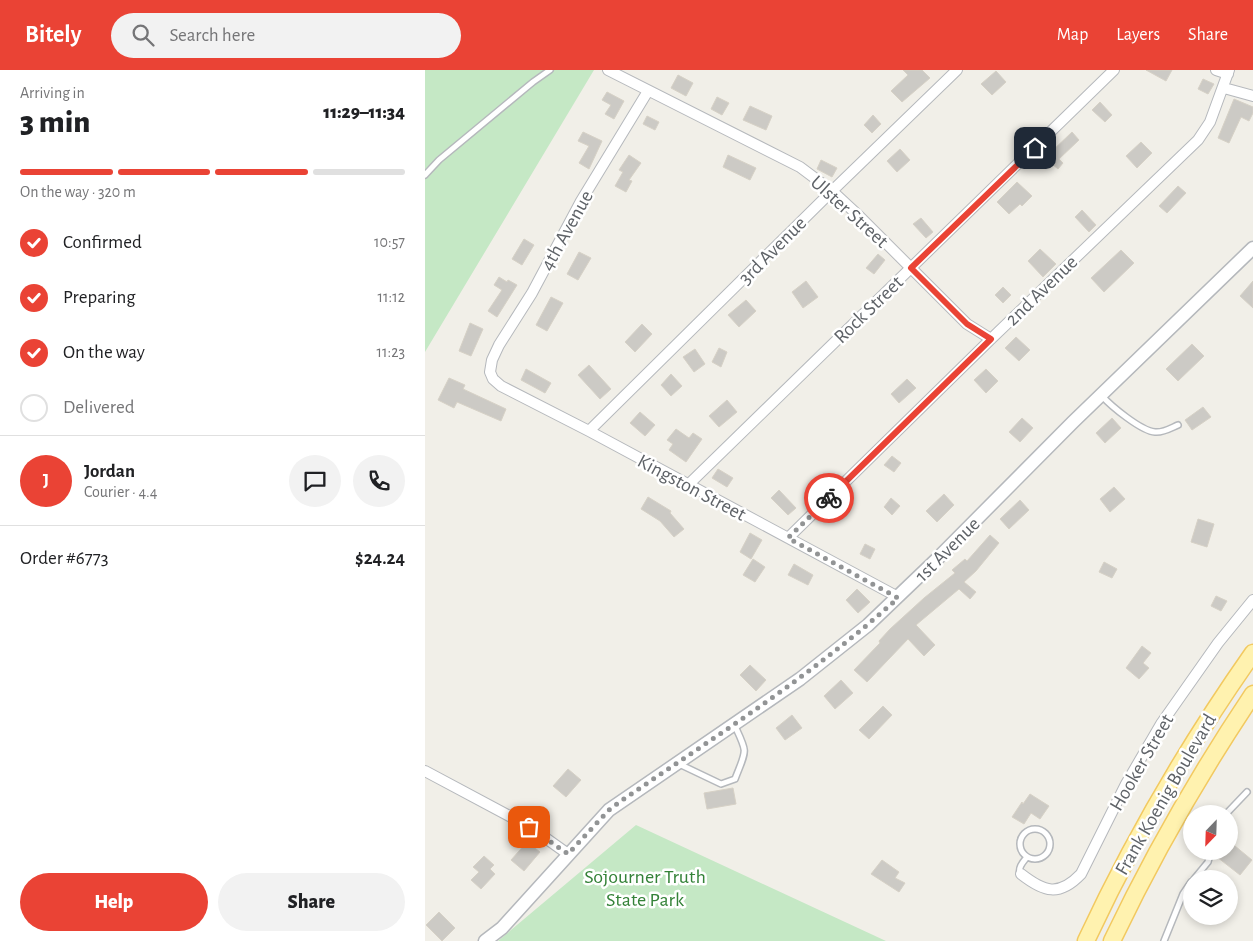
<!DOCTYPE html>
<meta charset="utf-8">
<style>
body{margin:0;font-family:"Alegreya Sans",sans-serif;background:#f2f2f2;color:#202124;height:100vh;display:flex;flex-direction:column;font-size:19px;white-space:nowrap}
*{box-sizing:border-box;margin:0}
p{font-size:16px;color:#757577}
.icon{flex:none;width:28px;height:28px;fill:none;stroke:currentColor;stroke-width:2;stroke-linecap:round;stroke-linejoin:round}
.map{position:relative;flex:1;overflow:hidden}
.drawer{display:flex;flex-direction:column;background:#fff;width:425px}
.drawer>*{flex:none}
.needle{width:32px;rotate:203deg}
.fabs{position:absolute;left:758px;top:735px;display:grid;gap:10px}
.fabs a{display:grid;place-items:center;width:55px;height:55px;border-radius:50%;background:#fff;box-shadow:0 2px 8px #0003;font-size:25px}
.pin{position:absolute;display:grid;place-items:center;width:42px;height:42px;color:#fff;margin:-21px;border-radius:10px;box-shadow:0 2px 8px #0006}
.courier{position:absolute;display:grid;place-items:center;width:50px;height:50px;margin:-25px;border:4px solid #ea4335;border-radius:50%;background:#fff;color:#222;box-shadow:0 1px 6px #0007}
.overview em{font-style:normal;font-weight:800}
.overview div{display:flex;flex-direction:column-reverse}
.overview{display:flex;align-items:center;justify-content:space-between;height:85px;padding:0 20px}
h1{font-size:32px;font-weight:800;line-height:38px}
.bar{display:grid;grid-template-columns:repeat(4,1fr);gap:8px 5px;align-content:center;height:60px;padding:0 20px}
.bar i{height:6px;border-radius:4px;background:#e0e0e0}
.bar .active{background:#ea4335}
.bar p{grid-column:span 4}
.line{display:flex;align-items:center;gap:12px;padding:0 20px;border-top:1px solid #e0e0e0}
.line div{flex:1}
.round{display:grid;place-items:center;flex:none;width:52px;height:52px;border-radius:26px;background:#f2f2f2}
ol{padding:0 20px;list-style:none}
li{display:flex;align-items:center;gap:15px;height:55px}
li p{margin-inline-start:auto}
li .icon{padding:5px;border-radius:50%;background:#ea4335;color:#fff;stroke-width:4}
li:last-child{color:#757577}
li i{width:28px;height:28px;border:2px solid #e0e0e0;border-radius:50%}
.cta{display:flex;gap:10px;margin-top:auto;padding:10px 20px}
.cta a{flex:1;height:58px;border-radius:30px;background:#ea4335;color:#fff;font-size:20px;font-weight:800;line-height:58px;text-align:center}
.cta a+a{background:#f2f2f2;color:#202124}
header{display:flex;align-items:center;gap:30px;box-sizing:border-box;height:70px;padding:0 25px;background:#ea4335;color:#fff}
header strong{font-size:24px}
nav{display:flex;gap:28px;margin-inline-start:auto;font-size:18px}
.search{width:350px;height:45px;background:#f2f2f2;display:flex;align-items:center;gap:12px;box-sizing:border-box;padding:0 18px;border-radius:28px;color:#757577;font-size:19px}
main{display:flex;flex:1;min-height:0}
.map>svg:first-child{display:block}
.green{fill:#c5e8c5}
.building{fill:#cccac5;stroke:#d6d1c6}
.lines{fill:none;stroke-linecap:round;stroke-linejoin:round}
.service-casing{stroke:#b5b8bc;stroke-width:8}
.minor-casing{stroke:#b5b8bc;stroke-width:12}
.tertiary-casing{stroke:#b5b8bc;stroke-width:15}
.primary-casing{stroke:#f2c960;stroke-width:19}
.service{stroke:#fff;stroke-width:5}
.minor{stroke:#fff;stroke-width:10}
.tertiary{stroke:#fff;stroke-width:12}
.primary{stroke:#fff2af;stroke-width:16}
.done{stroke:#929495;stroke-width:5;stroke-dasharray:0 9}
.route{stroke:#ea4335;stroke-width:6}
.labels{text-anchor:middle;stroke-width:5;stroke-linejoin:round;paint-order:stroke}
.street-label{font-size:20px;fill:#5f6368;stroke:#fff}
.park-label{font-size:20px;fill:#348238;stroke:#fff}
</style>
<header>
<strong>Bitely</strong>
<div class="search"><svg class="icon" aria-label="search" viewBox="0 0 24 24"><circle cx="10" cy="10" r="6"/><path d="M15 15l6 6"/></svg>Search here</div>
<nav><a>Map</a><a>Layers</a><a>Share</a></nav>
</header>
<main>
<section class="drawer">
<div class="overview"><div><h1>3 min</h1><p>Arriving in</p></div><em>11:29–11:34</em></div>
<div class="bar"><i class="active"></i><i class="active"></i><i class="active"></i><i></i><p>On the way · 320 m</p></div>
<ol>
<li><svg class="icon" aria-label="check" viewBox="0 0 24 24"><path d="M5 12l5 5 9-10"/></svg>Confirmed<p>10:57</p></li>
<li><svg class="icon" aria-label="check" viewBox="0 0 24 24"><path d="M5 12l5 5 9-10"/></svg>Preparing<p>11:12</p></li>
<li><svg class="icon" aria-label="check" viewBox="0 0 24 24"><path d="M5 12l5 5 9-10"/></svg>On the way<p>11:23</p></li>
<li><i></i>Delivered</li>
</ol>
<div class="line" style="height:90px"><b class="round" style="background:#ea4335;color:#fff">J</b><div><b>Jordan</b><p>Courier · 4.4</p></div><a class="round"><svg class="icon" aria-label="chat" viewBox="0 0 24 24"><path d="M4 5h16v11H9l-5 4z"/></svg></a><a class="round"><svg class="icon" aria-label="phone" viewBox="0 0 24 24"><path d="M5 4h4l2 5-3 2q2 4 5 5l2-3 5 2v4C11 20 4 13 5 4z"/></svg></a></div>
<div class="line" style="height:65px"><div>Order #6773</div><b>$24.24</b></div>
<div class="cta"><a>Help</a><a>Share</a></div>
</section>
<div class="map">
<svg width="828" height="871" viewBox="0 0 828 871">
<rect width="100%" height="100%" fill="#f1efe8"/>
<!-- green -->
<path class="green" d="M0,0H169L0,282Z
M211,755L461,871H73Z"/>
<!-- building -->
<path class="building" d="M478,0H497L505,8L477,32L466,21L483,5Z
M721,0H747L741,11Z
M571,1L581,12L567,25L556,14Z
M253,5L268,13L261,26L246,18Z
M778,9L789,14L783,24L773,19Z
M182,22L199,31L189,49L180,44L186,35L177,30Z
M292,27L304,33L297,45L286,39Z
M809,29L828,37V43L824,51L816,47L804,73L793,68Z
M675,32L687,45L680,52L667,40Z
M325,36L347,46L341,60L318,50Z
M448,45L456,54L447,63L439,55Z
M222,46L234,52L230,60L218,54Z
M158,62L177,71L164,99L154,93L164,76L153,71Z
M647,62L654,70L634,89L638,93L633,99L620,88L617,91L612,85L618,80L623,85Z
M716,72L727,83L712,98L701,86Z
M475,79L485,90L472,102L462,91Z
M204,85L216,93L204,110L207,111L201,122L190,116L198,102L194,100Z
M303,85L331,98L325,110L298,97Z
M396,90L412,98L407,107L392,99Z
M592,112L607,126L597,136L595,134L584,144L572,132Z
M753,116L761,123L742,143L734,136Z
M657,140L671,155L664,162L650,147Z
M496,148L508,162L501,168L488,154Z
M99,169L109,175L97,195L87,189Z
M615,179L631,194L618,207L603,191Z
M696,180L709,193L679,222L666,208Z
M154,182L166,188L153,210L142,204Z
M453,184L460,190L449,204L441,198Z
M74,207L82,212L83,210L92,215L72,247L63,241L77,220L69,215Z
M381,211L393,227L378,238L367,222Z
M828,211V238L815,226Z
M578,217L586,225L578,233L570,225Z
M126,227L138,233L122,261L111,255Z
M321,230L331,241L314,257L303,245Z
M45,253L58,259L46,286L34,281Z
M217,254L227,264L210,282L200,272Z
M591,267L605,280L594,291L580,278Z
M767,274L779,286L753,311L741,299Z
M294,278L302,282L296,297L287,292Z
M270,279L280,294L269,302L258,287Z
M164,295L186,319L175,329L153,305Z
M101,299L126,313L120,323L96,310Z
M561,299L573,311L561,323L549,310Z
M246,304L257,316L246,326L236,315Z
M24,308L40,315L38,319L81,339L76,351L32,332L29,338L13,330Z
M482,309L491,318L474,333L466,324Z
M302,330L312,342L294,357L284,346Z
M778,337L786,347L767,360L760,350Z
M215,342L230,355L220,366L205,353Z
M597,348L608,358L595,372L584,362Z
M687,348L696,358L680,373L671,363Z
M251,359L264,368L268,363L277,369L261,392L244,380L248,374L242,370Z
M467,386L476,393L469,402L459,395Z
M293,399L308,408L302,417L287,408Z
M689,417L700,429L685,442L675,429Z
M354,420L371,438L363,445L346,428Z
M519,424L529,435L512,452L501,441Z
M223,427L246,441L245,443L259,459L249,467L235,451L216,439Z
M466,428L475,436L467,445L459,437Z
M595,430L604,440L584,459L575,449Z
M773,449L789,454L782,477L766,472Z
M325,463L337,470L326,489L315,482Z
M565,465L574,473L551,501L539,512L551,522L545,529L534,519L491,555L510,575L499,586L483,569L442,612L429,600L455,573L454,571L465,559L499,528L530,503L527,500L540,489L542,491Z
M440,474L450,479L445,489L435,484Z
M328,489L340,497L330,512L318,505Z
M679,492L692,499L687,508L674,502Z
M369,494L388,505L383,515L363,505Z
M432,519L445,532L433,543L421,530Z
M791,526L802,531L796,541L786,536Z
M717,576L726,583L718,593L724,598L714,609L701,598Z
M325,595L341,610L331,621L315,605Z
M416,610L428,623L410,639L399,626Z
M458,636L467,645L444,669L434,660Z
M367,645L377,658L360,670L351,658Z
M143,699L156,710L141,727L128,716Z
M308,718L311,734L282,739L279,723Z
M605,724L624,736L615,749L606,743L599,754L587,747L597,732L598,734Z
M804,771L827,790L815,805L792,787L797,781H804Z
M102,772L115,782L99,801L86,790Z
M59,786L69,795L65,799L70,804L56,819L46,810L54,802L48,797Z
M457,790L474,802L470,808L480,813L474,822L446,804Z
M14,842L30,858L17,871L1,855Z"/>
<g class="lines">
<!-- service casing -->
<g class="service-casing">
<path id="service" d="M0,105L14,90L108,12L125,0
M677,326C686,336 716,361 730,362C738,363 746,358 753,355
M254,694L296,714L310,709C322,678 323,684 309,654
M801,744L822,722
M595 774a15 15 0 1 1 30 0a15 15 0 1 1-30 0Z
M595,804C593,797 598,792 602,787
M769,809L783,792L786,781
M739,871L758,824L766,812"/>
</g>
<!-- minor casing -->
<g class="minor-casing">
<path id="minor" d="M183,0L375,97L407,121L434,146L542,254L566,269
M791,0L803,4
M799,18L828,26
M223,21L156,131L107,223L74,275L67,290L65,302L68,309L76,316L164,361L473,527
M164,361L407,121L532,0
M263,415L689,0
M363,468L566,269L773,70L785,52L804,0
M0,701L105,757L143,784
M596,804C619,822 634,827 656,804L701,714L736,654L793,573L828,530"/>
</g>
<!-- tertiary casing -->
<g class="tertiary-casing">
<path id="tertiary" d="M60,871L77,858L184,740L375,609L443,555L511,490L648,352L828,178"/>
</g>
<!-- primary casing -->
<g class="primary-casing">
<path id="primary" d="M661,871C708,770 764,674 828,583
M687,871C728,785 775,703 828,624"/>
</g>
<!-- service -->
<use href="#service" class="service"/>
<!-- minor -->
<use href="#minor" class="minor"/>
<!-- tertiary -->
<use href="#tertiary" class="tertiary"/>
<!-- primary -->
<use href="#primary" class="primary"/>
</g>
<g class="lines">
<!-- done -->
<path class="done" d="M104,757L143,784L184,740L196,731C291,666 388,605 473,528L363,468L404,428"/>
<!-- route -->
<path class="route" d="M404,428L566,269L542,254L486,198L610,78"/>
</g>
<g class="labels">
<!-- street labels -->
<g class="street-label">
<text transform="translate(425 141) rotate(42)" y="7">Ulster Street</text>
<text transform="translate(141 160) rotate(-61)" y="7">4th Avenue</text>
<text transform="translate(347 180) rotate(-45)" y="7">3rd Avenue</text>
<text transform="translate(616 220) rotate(-44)" y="7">2nd Avenue</text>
<text transform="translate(443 239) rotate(-44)" y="7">Rock Street</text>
<text transform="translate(267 417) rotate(28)" y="7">Kingston Street</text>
<text transform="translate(522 479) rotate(-45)" y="7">1st Avenue</text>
<text transform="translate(716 692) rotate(-60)" y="7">Hooker Street</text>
<text transform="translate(740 724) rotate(-60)" y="7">Frank Koenig Boulevard</text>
</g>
<!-- park labels -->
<g class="park-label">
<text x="220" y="813">Sojourner Truth<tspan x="220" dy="23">State Park</tspan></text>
</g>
</g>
</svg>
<div class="fabs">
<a><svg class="needle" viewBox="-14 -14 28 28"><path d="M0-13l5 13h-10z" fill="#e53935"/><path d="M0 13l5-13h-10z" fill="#757577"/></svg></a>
<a><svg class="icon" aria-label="layers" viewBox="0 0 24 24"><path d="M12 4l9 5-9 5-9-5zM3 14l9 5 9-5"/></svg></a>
</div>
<div class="pin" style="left:104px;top:757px;background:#ea580c"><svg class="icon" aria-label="bag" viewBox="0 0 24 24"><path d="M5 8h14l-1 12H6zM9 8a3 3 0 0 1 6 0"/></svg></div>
<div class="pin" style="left:610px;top:78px;background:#1f2937"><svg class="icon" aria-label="home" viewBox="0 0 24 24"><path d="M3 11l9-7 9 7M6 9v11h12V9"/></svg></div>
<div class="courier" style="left:404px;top:428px"><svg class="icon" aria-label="bike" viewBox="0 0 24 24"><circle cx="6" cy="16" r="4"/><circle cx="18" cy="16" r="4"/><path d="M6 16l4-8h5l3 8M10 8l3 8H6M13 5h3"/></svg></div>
</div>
</main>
